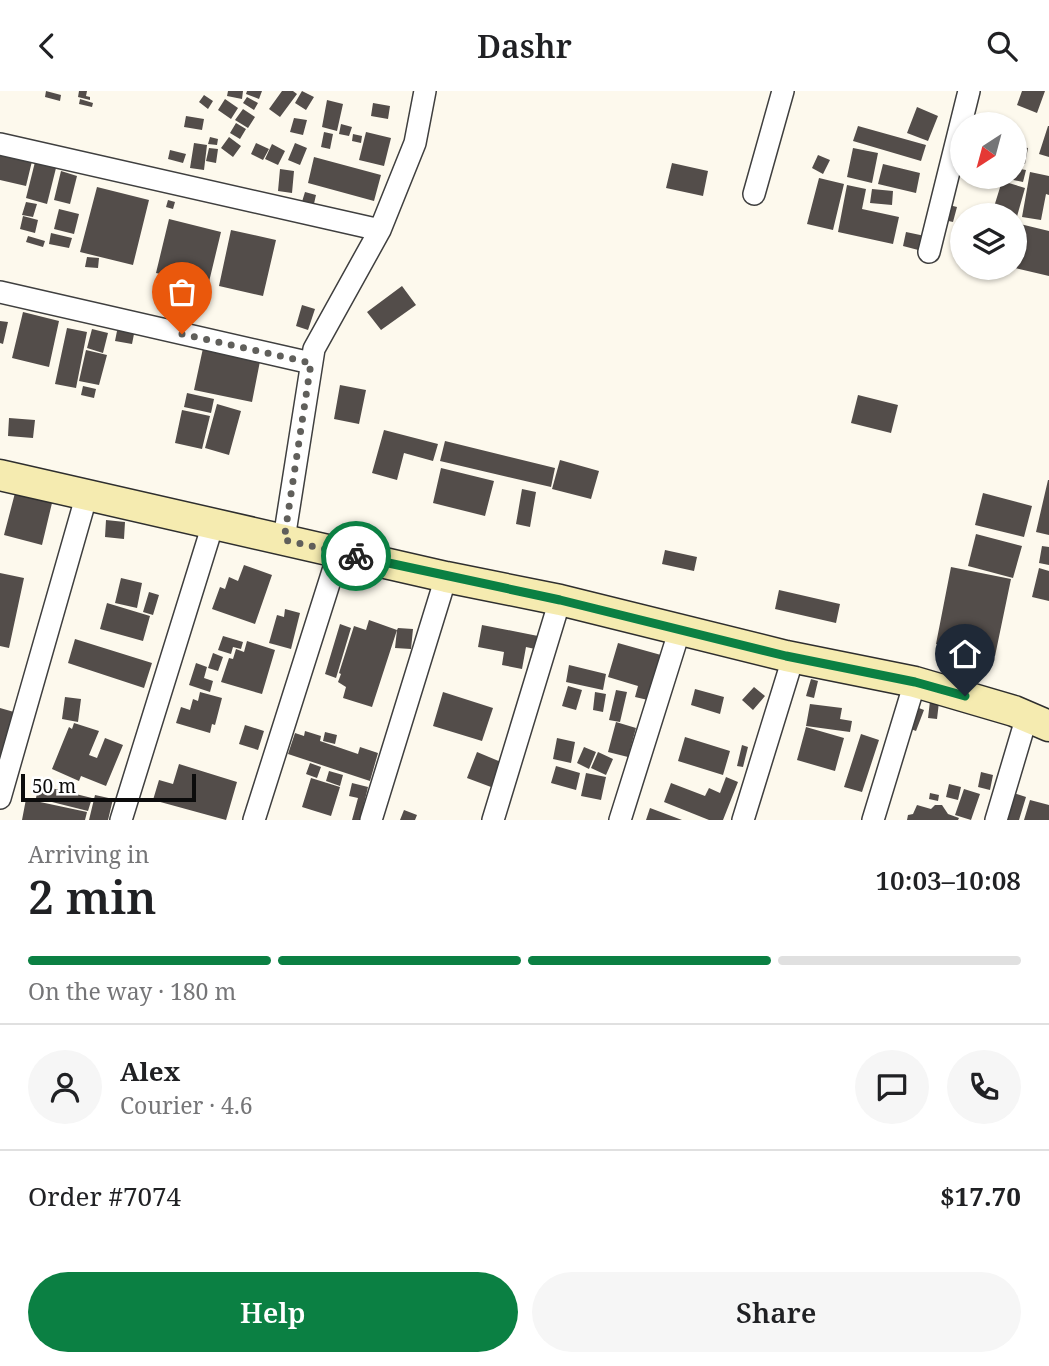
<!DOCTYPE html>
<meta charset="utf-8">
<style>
body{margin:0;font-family:"Noto Serif",serif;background:#f6f6f6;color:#202124;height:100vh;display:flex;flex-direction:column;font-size:26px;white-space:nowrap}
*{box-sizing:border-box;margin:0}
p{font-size:23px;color:#757577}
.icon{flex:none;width:38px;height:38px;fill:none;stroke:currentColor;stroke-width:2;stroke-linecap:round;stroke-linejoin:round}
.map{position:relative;height:729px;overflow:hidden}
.details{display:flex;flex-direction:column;background:#fff;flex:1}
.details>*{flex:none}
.needle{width:46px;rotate:216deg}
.controls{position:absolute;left:950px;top:21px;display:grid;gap:14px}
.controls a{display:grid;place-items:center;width:77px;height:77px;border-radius:50%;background:#fff;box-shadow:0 2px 5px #0004;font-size:35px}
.scale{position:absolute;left:21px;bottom:18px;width:175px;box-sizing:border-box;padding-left:7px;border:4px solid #0c0c0c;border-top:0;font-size:19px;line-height:24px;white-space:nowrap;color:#0c0c0c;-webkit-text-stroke:5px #fff;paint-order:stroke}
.pin{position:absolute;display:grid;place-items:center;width:60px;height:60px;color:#fff;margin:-72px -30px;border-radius:50% 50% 50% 0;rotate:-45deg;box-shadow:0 0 7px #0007}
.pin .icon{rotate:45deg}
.courier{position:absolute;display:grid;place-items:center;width:70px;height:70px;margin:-35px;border:5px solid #0b8043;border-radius:50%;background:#fff;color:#222;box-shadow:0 2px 9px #0007}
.summary em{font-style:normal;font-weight:600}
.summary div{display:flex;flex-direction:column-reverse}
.summary{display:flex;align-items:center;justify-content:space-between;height:119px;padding:0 28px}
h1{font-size:46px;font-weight:600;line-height:52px}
.bar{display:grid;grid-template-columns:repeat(4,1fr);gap:10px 7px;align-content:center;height:84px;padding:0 28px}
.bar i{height:9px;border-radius:5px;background:#e0e0e0}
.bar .on{background:#0b8043}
.bar p{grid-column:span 4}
.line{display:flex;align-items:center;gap:18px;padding:0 28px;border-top:2px solid #e0e0e0}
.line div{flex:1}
.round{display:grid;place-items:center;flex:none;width:74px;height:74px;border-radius:37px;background:#f6f6f6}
.primary-button{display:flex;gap:14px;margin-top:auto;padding:14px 28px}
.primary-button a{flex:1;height:80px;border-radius:42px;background:#0b8043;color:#fff;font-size:28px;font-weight:600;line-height:80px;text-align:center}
.primary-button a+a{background:#f6f6f6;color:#202124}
header{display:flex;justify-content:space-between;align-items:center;height:91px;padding:0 28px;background:#fff;font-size:32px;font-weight:600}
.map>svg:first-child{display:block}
.building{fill:#534d4a}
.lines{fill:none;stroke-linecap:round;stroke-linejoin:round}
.street-casing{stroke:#3f3f3f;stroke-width:24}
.secondary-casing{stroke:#2e2e2e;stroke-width:33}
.street{stroke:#fff;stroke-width:21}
.secondary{stroke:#f5ebb0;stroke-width:30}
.done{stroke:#605f5b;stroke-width:7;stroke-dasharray:0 12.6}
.route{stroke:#0b8043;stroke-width:9}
</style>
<header><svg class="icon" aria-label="back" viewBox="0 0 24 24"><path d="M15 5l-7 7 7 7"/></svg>Dashr<svg class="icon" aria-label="search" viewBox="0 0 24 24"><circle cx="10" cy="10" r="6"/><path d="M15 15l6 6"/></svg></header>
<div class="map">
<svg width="1049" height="729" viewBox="0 0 1049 729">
<rect width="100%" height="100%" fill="#fdf9ed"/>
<!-- building -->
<path class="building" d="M46,0L61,4L60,10L45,6Z
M79,0H87L86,5L90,6V9L78,6Z
M228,0H243L242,8L227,5Z
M247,0H262L259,8L246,3Z
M282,0H293L297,3L280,26L269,18Z
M302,0L314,6L306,19L295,12Z
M1022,0H1045L1037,22L1017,14Z
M204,4L213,10L208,18L199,11Z
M247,6L258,12L254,19L243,12Z
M80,8L93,12L92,16L79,13Z
M225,8L238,17L231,28L218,19Z
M327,9L343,13L337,40L322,36Z
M373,12L390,15L388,28L371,25Z
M917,16L938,25L928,50L907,42Z
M243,18L255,26L248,37L235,29Z
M186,25L204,28L202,39L184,36Z
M294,27L307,29L303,44L290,41Z
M236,32L246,38L240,48L230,42Z
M341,33L352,36L349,45L339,43Z
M858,35L926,54L921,70L853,50Z
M1048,35H1049V66L1039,63Z
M324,41L333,43L330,58L321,56Z
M366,41L391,47L384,75L359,69Z
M353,43L362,45L361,52L352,50Z
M210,46L218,48L217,54L208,53Z
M229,46L241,55L233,66L221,57Z
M194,52L207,54L204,79L190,77Z
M256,52L269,58L263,69L251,63Z
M295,52L307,57L300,74L288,69Z
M272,53L285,60L278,74L265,68Z
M0,54L34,62L26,95L0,89Z
M1015,54L1028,57L1025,73L1015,71Z
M209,57L218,58L216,72L206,70Z
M853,57L878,62L872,92L847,86Z
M170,59L186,63L183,72L168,68Z
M818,64L830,69L823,83L812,77Z
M314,66L381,84L374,110L308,92Z
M35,71L56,77L47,113L26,107Z
M672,72L708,80L703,105L666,97Z
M883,73L920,82L916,102L878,93Z
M1015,77L1026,79L1023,91L1004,87L1015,86Z
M280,78L294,80L292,102L278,100Z
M61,80L77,85L70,113L54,109Z
M1030,81L1049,85V104L1046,103L1041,129L1022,126Z
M819,87L844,93L833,139L807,133Z
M1002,90L1025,97L1016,129L1015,124L993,119Z
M847,94L866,98L862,118L899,126L893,153L838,141Z
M97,96L149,109L133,174L80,161Z
M872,98L893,100L892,114L870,112Z
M305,101L316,104L313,117L301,114Z
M168,109L175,111L173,118L166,116Z
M26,111L37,113L33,126L22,124Z
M949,114L957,116L953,131L944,129Z
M59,118L79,123L74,143L54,138Z
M23,125L38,129L35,142L20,138Z
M169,128L221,141L208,195L156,182Z
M1020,133L1049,140V185L1015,177V154Z
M231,139L276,149L263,205L219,195Z
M906,141L925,145L922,160L903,155Z
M51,142L72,147L69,157L49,153Z
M28,145L45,150L43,156L26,151Z
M87,166L99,167L98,177L85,176Z
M402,195L416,214L381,239L367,221Z
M302,214L315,218L308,239L296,235Z
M23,221L59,230L49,276L12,267Z
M0,230L8,231L3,253L0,252Z
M118,235L135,238L132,253L115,250Z
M67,237L87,241L76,297L55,293Z
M92,238L108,242L103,262L87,257Z
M205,248L262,260L252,311L194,299Z
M86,259L107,264L99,294L79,290Z
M340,294L366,299L359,333L334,328Z
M83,295L96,298L94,307L81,304Z
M187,302L214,308L211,322L184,316Z
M858,304L898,314L891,342L851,332Z
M217,313L241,320L229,364L205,357Z
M182,319L210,325L202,358L175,352Z
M9,327L35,329L33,347L8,345Z
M384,339L438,353L433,370L404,362L397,389L372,382Z
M445,350L555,377L551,396L440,370Z
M560,369L599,380L591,408L552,398Z
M441,377L494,390L485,425L433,412Z
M1048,389H1049V444L1036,441Z
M522,398L536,401L530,436L516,433Z
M15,402L52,412L42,454L4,444Z
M983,402L1032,415L1024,446L975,434Z
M106,429L125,431L124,448L105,446Z
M976,443L1022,455L1013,487L968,475Z
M1042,455L1049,456V474L1039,472Z
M665,459L697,466L694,480L662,473Z
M244,474L272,484L255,533L212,518L220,496L225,498L229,486L238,490Z
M951,476L1011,488L995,565L936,553Z
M1039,477L1049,480V510L1032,506Z
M0,482L24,487L9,557L0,555Z
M121,487L142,492L137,517L115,512Z
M779,499L840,513L836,532L775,518Z
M149,501L159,504L153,524L143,521Z
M107,512L150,525L143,550L100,538Z
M285,518L300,522L291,558L269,552L277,524L284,526Z
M369,529L397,539L398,537L413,538L411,558L395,557L397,539L372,616L343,607L346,596L338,591L341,583L339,582L354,535L366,539Z
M340,533L351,537L336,587L325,583Z
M482,534L538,545L535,558L526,556L522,578L502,574L504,561L478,556Z
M223,545L243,551L241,558L233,556L231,563L218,559Z
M75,548L152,572L144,597L68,572Z
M247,550L275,559L262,603L221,591L229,567L233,568L236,558L244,561Z
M618,552L661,564L648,609L635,606L638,595L608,586Z
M213,562L223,566L218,580L208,577Z
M196,572L207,576L204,587L213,590L210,601L189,594Z
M569,574L606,583L603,599L566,591Z
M811,588L818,590L814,607L806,605Z
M568,595L582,599L576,619L562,615Z
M754,596L765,605L753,619L742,609Z
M695,598L724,606L720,623L691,614Z
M616,599L627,601L620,631L609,629Z
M200,601L222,607L215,634L212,633L210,642L176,632L181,616L190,619L193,608L198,610Z
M443,601L493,617L482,650L433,635Z
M595,601L606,603L603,621L593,619Z
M65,606L81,608L78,631L62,628Z
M930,610L939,611L937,628L928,627Z
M810,613L842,617L840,628L852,630L850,641L806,635Z
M911,614L924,619L916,640L903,635Z
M0,617L14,621L3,667L0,666Z
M616,631L636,637L628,666L608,661Z
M74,632L99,640L89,664L97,667L105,647L123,654L106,695L81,685L79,690L52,678L69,636L72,638Z
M245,634L264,640L258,659L239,653Z
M806,636L844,647L835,680L797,669Z
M305,640L321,645L320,650L358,663L360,656L378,662L370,690L288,663L295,642L304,645Z
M325,641L337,644L335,653L323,650Z
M861,643L879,649L862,701L844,696Z
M685,646L730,660L723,684L678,670Z
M557,647L575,651L571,672L553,668Z
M742,654L748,656L743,676L737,675Z
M584,656L596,661L589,678L577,672Z
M477,661L501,671L491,696L467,687Z
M598,661L613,668L606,684L591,677Z
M310,672L321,676L317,687L306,683Z
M179,673L237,691L226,729L153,709L159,689L173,693Z
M556,675L580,682L576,699L551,692Z
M329,680L343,684L340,695L326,690Z
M981,681L993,684L990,699L978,696Z
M586,682L606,686L601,709L581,705Z
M726,686L738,691L723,729H709L664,711L671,692L705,705L709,697L720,702Z
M311,687L340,696L331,725L302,716Z
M352,692L368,696L360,729H352L358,707L349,705Z
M949,693L961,696L958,709L946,706Z
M39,694L92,707L88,720L36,707Z
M964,698L980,703L971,729L955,724Z
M1001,698L1026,706L1019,729H991Z
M930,702L939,704L938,710L929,708Z
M95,704L113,708L108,729H89Z
M26,708L87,721L85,729H22Z
M1030,709L1049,714V729H1024Z
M917,714L931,718L935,714H942L948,723L959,727L958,729H907L908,724L913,723Z
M650,717L682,729H646Z
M404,719L417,724L415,729H400Z"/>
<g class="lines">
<!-- street casing -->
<g class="street-casing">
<path id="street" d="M0,53L380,139
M754,103L783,0
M929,161L969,0
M0,201L311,272
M284,448L314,258L380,139L415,52L425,0
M0,707L87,403
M121,729L213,433
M254,729L339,461
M371,729L446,486
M493,729L560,509
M620,729L680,538
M743,729L793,567
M873,729L915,591
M996,729L1027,625"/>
</g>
<!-- secondary casing -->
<g class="secondary-casing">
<path id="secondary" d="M0,384L446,486L560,509L786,565L915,591L1014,620L1049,635"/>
</g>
<!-- street -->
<use href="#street" class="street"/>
<!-- secondary -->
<use href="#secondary" class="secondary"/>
</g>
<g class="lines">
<!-- done -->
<path class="done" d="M182,243L311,272L284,449L356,465"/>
<!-- route -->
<path class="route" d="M356,465L560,509L786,565L915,591L965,605"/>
</g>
</svg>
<div class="controls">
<a><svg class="needle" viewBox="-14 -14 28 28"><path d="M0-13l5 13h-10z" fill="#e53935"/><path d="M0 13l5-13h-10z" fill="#757577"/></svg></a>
<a><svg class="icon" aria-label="layers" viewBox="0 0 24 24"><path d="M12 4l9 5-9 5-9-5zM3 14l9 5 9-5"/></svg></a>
</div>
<div class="scale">50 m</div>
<div class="pin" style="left:182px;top:243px;background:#ea580c"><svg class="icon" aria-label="bag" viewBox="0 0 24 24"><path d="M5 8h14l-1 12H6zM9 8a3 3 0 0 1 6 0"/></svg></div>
<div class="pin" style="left:965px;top:605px;background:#1f2937"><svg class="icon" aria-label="home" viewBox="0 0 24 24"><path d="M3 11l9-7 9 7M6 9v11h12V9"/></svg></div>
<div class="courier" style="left:356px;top:465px"><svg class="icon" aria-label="bike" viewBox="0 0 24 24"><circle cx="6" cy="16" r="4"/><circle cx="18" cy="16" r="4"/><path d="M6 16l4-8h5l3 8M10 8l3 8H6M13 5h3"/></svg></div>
</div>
<section class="details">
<div class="summary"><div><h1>2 min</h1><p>Arriving in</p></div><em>10:03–10:08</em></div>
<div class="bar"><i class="on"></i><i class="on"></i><i class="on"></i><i></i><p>On the way · 180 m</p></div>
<div class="line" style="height:126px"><a class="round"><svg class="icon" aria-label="person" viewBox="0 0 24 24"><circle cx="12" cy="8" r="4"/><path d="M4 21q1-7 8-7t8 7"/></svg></a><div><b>Alex</b><p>Courier · 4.6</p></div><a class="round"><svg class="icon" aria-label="chat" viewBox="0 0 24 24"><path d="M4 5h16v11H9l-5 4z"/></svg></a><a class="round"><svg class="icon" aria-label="phone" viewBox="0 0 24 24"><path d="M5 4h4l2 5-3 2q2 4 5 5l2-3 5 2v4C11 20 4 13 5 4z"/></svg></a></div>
<div class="line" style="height:91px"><div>Order #7074</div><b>$17.70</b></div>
<div class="primary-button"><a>Help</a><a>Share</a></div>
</section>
